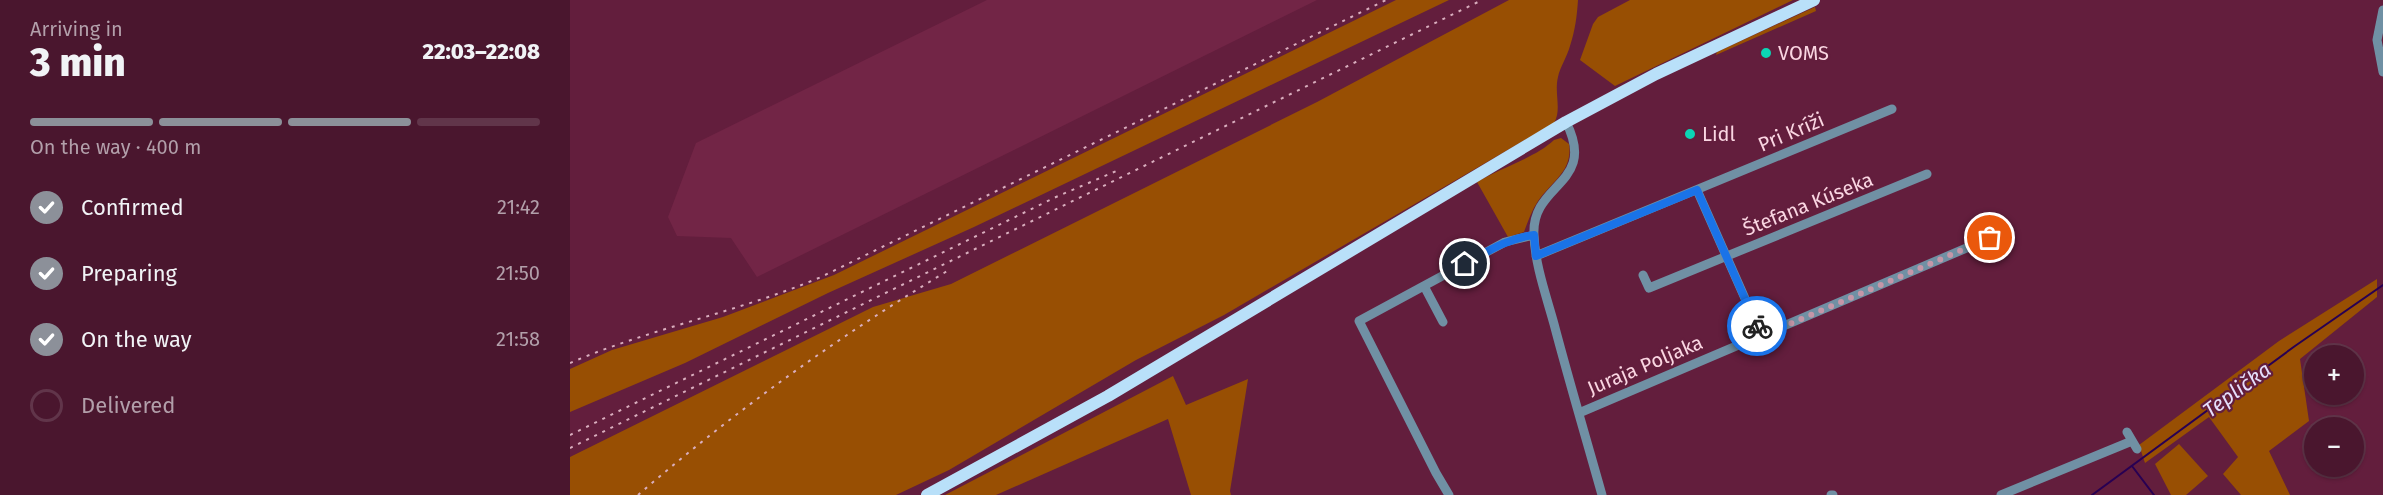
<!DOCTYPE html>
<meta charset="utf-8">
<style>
body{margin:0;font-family:"Fira Sans",sans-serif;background:#511f36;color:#f1f3f6;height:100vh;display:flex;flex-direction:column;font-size:22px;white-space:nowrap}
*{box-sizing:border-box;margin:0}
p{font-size:20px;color:#b29faa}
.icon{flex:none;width:33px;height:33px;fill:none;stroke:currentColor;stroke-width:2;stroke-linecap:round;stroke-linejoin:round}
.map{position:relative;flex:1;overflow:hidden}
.drawer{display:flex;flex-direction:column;background:#4a162e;width:570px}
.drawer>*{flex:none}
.fabs{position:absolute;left:1734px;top:345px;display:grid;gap:12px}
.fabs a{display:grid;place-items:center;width:60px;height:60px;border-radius:50%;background:#4a162e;box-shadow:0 2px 4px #0004,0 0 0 2px #61354a;font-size:30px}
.pin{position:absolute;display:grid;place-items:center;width:51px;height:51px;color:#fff;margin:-26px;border:3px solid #fff;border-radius:50%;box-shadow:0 2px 6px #0007}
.courier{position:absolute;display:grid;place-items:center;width:60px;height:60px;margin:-30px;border:4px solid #1a73e8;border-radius:50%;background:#fff;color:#222;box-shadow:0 2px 8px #0007}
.overview em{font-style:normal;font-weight:800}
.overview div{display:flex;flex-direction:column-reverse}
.overview{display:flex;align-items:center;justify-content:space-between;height:102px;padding:0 30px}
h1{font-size:39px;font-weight:800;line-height:45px}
.bar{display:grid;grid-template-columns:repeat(4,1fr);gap:9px 6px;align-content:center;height:72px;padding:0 30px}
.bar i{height:8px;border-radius:4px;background:#61354a}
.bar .active{background:#8c9099}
.bar p{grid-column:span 4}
ol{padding:0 30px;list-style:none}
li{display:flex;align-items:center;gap:18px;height:66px}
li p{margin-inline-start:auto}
li .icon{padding:6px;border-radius:50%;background:#8c9099;color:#fff;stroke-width:4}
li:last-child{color:#b29faa}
li i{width:33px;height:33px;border:3px solid #61354a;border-radius:50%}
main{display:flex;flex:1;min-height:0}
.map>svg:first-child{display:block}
.built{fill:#722546}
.green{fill:#984f03}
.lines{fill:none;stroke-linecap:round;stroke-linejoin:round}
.stream{stroke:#280053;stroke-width:2}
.minor{stroke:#7090a4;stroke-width:9}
.major{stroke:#b9e0f9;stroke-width:12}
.rail{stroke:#d9aebe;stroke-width:2;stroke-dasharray:3 6;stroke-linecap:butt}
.done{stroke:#c596a8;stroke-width:6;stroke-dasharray:0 10.8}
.route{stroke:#1a73e8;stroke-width:8}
.poi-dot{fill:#0bd5b5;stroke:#631e3d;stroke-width:2}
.labels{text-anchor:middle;stroke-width:4.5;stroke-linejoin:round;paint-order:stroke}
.poi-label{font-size:20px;fill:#fad6e2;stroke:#631e3d;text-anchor:start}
.street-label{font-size:20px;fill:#fad6e2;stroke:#631e3d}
.water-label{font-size:21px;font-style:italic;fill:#e5dffb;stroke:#631e3d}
</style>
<main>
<section class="drawer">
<div class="overview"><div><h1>3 min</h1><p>Arriving in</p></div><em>22:03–22:08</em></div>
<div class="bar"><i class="active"></i><i class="active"></i><i class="active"></i><i></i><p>On the way · 400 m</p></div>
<ol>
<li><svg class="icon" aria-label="check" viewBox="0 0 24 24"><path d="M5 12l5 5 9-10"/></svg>Confirmed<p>21:42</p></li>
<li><svg class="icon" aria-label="check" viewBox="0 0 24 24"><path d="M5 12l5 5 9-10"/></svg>Preparing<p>21:50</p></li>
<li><svg class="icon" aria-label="check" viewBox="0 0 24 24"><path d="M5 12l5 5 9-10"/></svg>On the way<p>21:58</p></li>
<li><i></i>Delivered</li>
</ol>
</section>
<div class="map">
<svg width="1813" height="495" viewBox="0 0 1813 495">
<rect width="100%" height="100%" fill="#631e3d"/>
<!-- built -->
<path class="built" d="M417,0H747L187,277L161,238L107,236L98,217L126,143Z"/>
<!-- green -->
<path class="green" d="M826,0H879L404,227L258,293L115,363L0,412V369L42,350L153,317L264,275Z
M939,0H1008C1007,16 1005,31 1000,46C997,57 990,67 988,77C984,93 992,110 984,123L654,315L566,360L379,470L326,495H0V457L303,307L381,284L747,102Z
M1060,0H1223L1045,86L1010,60L1023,24L1028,17Z
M1245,7L1246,11L1146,55L1147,52Z
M991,138L999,144C1003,171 982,181 968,201C962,210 958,221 954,232L938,237L907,182C930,168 965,158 984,140Z
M1807,279V297L1730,359L1739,421L1699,451L1720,495H1671L1653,474L1668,457L1639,417L1575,463L1569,445L1709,341Z
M603,376L616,405L678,379L660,491L661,495H621L598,419L426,495H375Z
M1609,444L1638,476L1616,495H1601L1585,464Z"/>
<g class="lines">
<!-- stream -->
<path class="stream" d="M1562,466L1584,495
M1522,495L1725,346L1813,285"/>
<!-- minor -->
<path class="minor" d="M1813,10L1807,40L1813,72
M996,122C1028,185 961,182 964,235C965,265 976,295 984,324C999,381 1016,438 1032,495
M1127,190L1197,348
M966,256L1322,109
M1073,275L1079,288L1357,174
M854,286L873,322
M1009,413L1420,238
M1557,432L1567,449
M879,495L866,473L789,321L935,242L964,235
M1261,495H1263
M1431,495L1562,441"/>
<!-- major -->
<path class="major" d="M357,495L538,396L996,122L1086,74L1244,0"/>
<!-- rail -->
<path class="rail" d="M0,363C81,328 169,312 251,277L816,0
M0,435L486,197L551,169
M0,448L912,0
M68,495C165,411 269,336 379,270"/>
</g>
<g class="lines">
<!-- done -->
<path class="done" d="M1187,326L1192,336L1420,238"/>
<!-- route -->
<path class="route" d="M895,264C917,252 938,238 964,235L966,256L1127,190L1187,326"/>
</g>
<!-- markers -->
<g class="poi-dot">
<circle cx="1196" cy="53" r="6"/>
<circle cx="1120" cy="134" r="6"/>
</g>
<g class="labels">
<!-- poi labels -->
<g class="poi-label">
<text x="1208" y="60">VOMS</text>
<text x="1132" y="141">Lidl</text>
</g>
<!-- street labels -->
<g class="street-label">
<text transform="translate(1221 132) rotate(-23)" y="7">Pri Kríži</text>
<text transform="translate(1238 204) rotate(-22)" y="7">Štefana Kúseka</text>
<text transform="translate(1075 365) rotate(-23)" y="7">Juraja Poljaka</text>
</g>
<!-- water labels -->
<g class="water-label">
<text transform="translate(1667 390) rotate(-36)" y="7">Teplička</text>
</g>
</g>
</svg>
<div class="fabs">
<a>+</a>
<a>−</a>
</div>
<div class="pin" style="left:1420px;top:238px;background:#ea580c"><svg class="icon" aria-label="bag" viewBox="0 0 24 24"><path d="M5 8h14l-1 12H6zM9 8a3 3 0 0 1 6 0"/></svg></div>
<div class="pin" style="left:895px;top:264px;background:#1f2937"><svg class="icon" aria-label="home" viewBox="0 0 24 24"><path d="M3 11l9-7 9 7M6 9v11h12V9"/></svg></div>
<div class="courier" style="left:1187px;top:326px"><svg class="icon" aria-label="bike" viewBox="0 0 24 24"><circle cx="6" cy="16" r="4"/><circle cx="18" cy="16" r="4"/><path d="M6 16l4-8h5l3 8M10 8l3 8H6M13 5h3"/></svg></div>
</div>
</main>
